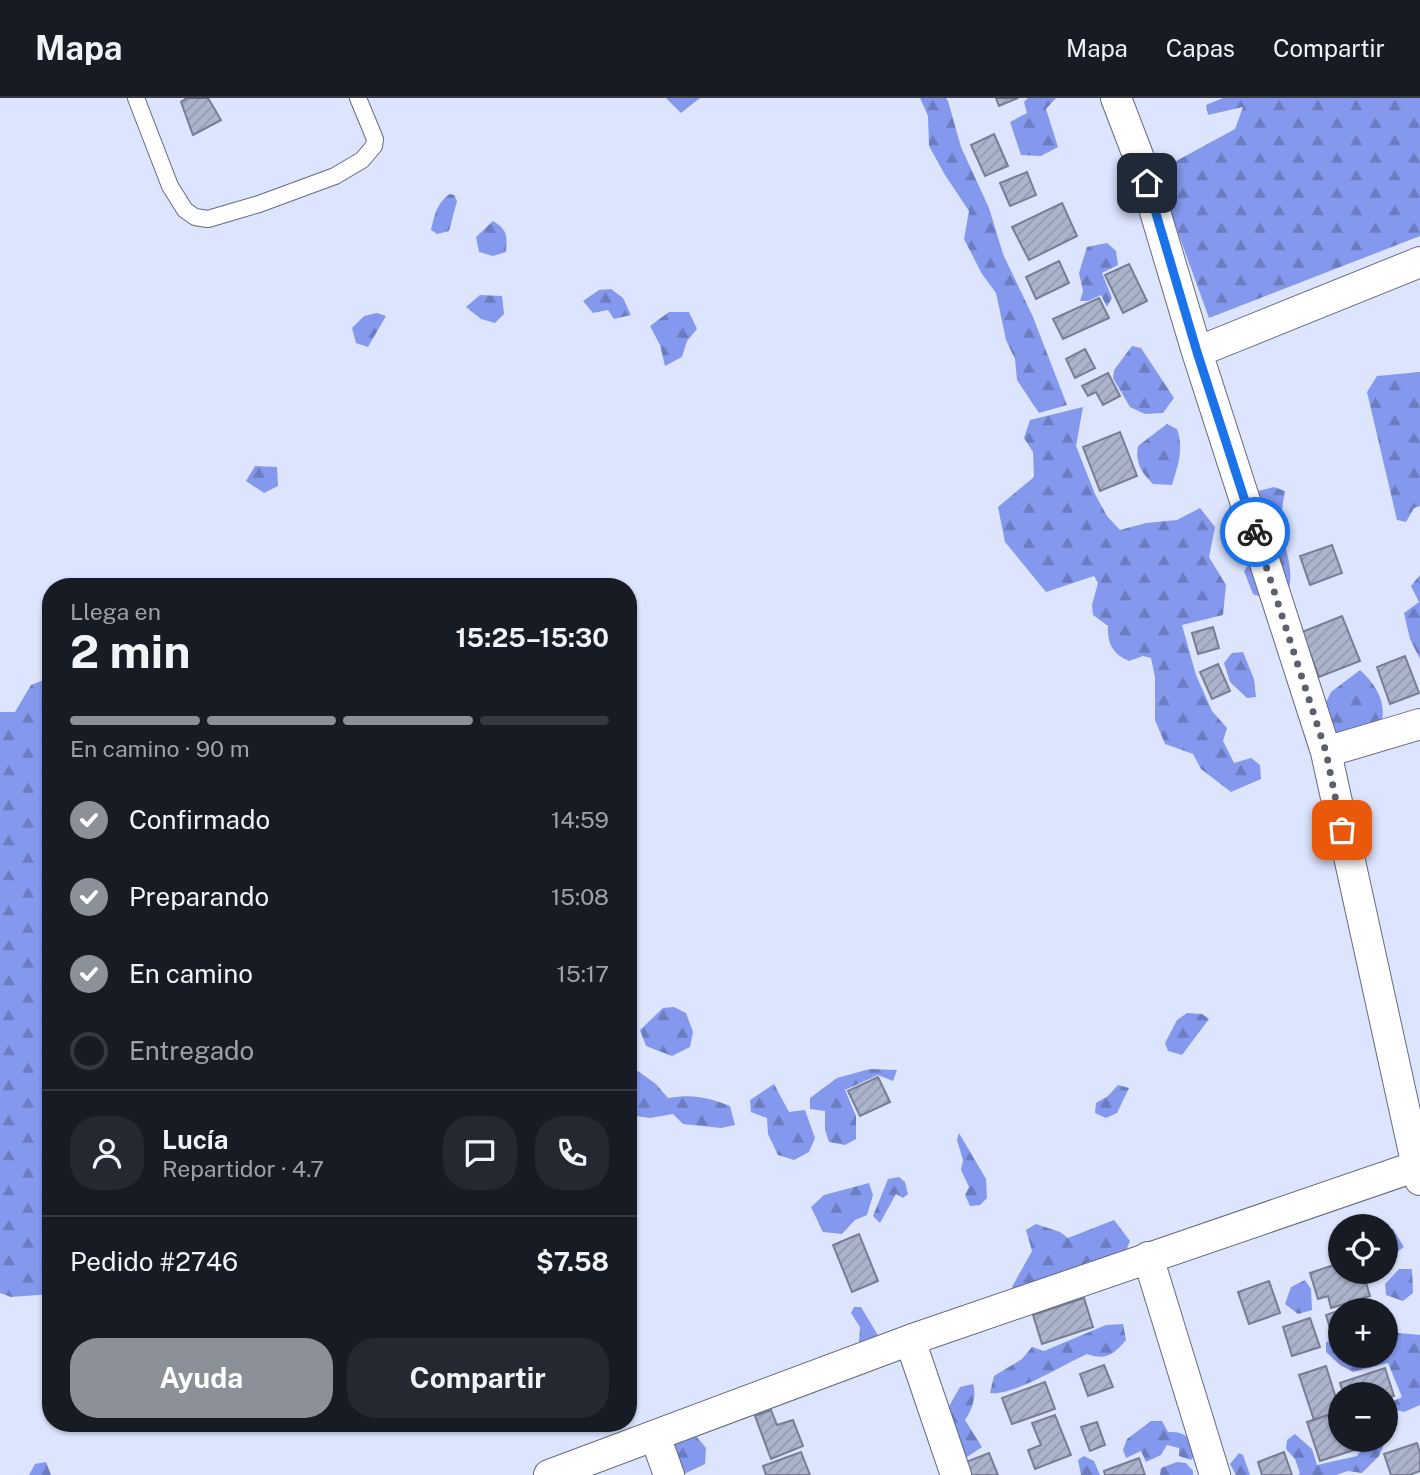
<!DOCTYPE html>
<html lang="es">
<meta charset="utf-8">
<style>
body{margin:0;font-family:"Public Sans",sans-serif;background:#242831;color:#f1f3f6;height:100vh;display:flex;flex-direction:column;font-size:26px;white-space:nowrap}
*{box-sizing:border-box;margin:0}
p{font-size:23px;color:#9ea1a6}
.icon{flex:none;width:38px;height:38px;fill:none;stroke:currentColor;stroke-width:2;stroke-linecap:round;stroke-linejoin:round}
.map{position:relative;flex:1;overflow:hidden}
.sheet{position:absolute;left:42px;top:480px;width:595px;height:854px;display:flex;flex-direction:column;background:#171b24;border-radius:28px;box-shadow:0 2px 5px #0004}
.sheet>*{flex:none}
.buttons{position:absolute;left:1328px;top:1116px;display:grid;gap:14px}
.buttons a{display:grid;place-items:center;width:70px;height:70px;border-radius:50%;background:#171b24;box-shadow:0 2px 5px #0004;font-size:35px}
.pin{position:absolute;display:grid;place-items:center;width:60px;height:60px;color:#fff;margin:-30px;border-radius:14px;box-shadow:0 4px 10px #0006}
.courier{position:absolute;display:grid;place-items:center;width:70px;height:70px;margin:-35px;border:5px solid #1a73e8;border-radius:50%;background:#fff;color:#222;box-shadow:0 2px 9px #0007}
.overview em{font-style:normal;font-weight:700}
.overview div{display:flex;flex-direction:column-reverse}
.overview{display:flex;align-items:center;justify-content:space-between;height:119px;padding:0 28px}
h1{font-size:46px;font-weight:700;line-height:52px}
.bar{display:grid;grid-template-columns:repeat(4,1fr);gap:10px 7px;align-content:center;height:84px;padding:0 28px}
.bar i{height:9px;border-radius:5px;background:#363941}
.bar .current{background:#8c9099}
.bar p{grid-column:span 4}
.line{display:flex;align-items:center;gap:18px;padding:0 28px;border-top:2px solid #363941}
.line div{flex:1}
.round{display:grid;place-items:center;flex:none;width:74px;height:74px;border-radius:28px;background:#242831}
ol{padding:0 28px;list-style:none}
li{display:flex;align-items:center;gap:21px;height:77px}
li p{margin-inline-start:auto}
li .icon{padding:7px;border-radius:50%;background:#8c9099;color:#fff;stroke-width:4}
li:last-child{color:#9ea1a6}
li i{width:38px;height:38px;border:4px solid #363941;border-radius:50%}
.button{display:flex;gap:14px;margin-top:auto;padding:14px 28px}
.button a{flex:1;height:80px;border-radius:28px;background:#8c9099;color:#fff;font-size:28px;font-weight:700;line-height:80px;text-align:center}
.button a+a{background:#242831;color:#f1f3f6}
header{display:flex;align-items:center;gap:42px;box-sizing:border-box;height:98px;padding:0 35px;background:#171b24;border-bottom:2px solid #363941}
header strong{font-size:33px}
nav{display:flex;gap:38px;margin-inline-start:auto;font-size:24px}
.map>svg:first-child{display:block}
.forest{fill:url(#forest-firs)}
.building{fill:url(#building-hatch);stroke:#777d95;stroke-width:2}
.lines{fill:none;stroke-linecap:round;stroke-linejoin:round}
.lane-casing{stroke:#646b81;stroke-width:18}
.street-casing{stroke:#646b81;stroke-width:32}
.lane{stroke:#fff;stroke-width:16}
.street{stroke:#fff;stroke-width:30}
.done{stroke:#5b5f6e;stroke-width:7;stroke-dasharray:0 12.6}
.route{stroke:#1a73e8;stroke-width:9}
</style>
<header>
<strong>Mapa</strong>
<nav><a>Mapa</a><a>Capas</a><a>Compartir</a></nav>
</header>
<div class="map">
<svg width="1420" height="1377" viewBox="0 0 1420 1377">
<defs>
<pattern id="forest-firs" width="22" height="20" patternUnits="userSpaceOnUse" patternTransform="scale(1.75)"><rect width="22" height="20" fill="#8499ed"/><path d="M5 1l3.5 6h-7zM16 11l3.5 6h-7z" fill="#6b7cc0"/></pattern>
<pattern id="building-hatch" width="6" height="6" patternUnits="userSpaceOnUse" patternTransform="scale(1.75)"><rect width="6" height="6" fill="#acb4cc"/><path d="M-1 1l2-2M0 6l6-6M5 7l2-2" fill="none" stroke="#939aaf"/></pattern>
</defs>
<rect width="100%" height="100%" fill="#dce4fe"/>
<!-- forest -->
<path class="forest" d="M666,0H700L681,15Z
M920,0H946L948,3L961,49L989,110L1003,156L1033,219L1067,307L1039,315L1017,282L1015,261L1006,242L996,195L982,176L964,141L969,113L945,77L929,48L928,18Z
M1028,0H1056L1046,11L1058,49L1041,58L1021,57L1010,24L1027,15L1024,4Z
M1223,0H1420V138L1209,220L1156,74L1235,31L1243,9L1208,17L1206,7Z
M450,96L454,97L457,103L449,133L437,136L431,132C434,119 437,104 450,96Z
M493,123C508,132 507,138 506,154L493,158L479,154L476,139Z
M1107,145L1116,153L1118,167L1102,175L1112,200L1107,209L1101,197L1088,203H1080L1083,193L1079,175L1087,149Z
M611,191L623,200L631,217L614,221L608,212L593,215L583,203L599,192Z
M480,197L502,198L504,216L495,225L481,221L466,209Z
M669,214H689L697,231L687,243L682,259L665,268L660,247L650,228Z
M377,215L386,218L368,249L356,245L352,230L364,218Z
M1132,248L1141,250L1174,300L1163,315L1145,316L1130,309L1113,280L1114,272Z
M1420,274V408L1414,410L1406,424L1397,422L1367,294L1377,278Z
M1083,309L1076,348L1095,396L1107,418L1120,432L1146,425L1177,422L1200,410L1215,429L1209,459L1226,487L1223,517L1182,527L1196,577L1212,613L1227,630L1223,643L1234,665L1251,660L1260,667L1261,681L1231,694L1201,671L1193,656L1165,646L1155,622V579L1151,560L1143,558L1129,563C1113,556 1107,546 1108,528L1093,517L1092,507L1098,485L1094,478L1046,494L1005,444L998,409L1034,379L1033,354L1024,340L1030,322Z
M1167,326L1177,331C1184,350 1178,368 1172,387L1153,386C1141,374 1135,365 1138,348Z
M255,368L277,369L278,388L264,395L246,383Z
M1274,389L1285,393C1282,408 1280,423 1283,438C1289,466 1295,477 1285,505L1274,504L1253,496L1244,473L1255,459L1257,447L1239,446L1228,428L1229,409L1258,393Z
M1420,477V561L1410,541L1404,515L1419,504L1411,488Z
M1243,554L1254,581L1256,599L1247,600L1230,584L1224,565L1232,555Z
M1360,572C1375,586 1386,602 1382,623L1337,638L1320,617L1331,594Z
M51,579V689L46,691L51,702V1196L11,1199L0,1195V614H15L31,587Z
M674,909L686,915L693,934L690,949L672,958L646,948L640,932L663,910Z
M1187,915L1202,916L1209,921L1182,957L1168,953L1165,945L1177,922Z
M870,971L897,972L893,983L878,977L845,992L856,1018V1041L845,1047L829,1044L825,1032V1013L810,1011V1000L837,980Z
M638,973L656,986L668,1000C694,996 706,999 730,1008L735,1027L721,1030L683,1026L673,1016L650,1020L629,1017L628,979Z
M774,986L789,1014L805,1012L815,1040L809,1054L794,1062L778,1057L768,1036L767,1020L751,1014L750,1002Z
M1118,987L1129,990L1117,1015L1106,1020L1095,1015L1096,1005L1108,998Z
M959,1035L986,1081L987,1100L980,1107L970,1108L965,1097L969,1089L961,1072L963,1062L957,1042Z
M899,1079L905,1084L908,1096L903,1100L896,1096L880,1125L873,1118L888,1081Z
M869,1085L873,1097L867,1117L855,1122L842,1136L823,1134L811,1109L824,1097Z
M1114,1122L1130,1143L1125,1155L1095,1165L1090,1163L1021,1200L1012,1189L1032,1153L1026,1132L1036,1126L1060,1134L1068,1140Z
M1393,1131L1404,1149L1386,1162V1133Z
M1399,1171H1412L1413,1195L1403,1203L1386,1197L1385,1186Z
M1305,1182L1311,1191L1312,1212L1298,1216L1285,1206L1291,1189Z
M854,1209H861L882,1244L859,1245L860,1229L851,1215Z
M1123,1226L1126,1242C1114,1256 1106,1263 1087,1256C1064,1266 1012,1299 990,1295L994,1278L1022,1261L1032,1249L1044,1253L1106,1227Z
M1399,1235L1420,1237V1307L1404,1314L1392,1311L1389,1305L1402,1299L1388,1265L1353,1274L1340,1267L1326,1254V1244L1336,1242L1340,1244V1258H1386V1237Z
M973,1286C977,1297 972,1313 965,1322L982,1349L961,1363L944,1317L960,1289Z
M1151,1323H1162L1168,1334C1185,1333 1191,1340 1198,1355L1191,1362L1179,1358V1350L1167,1347L1161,1357L1146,1364L1141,1353L1126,1360L1123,1352L1127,1341Z
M691,1332L706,1350L705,1366L682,1377L661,1374L673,1338Z
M1295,1336L1312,1351L1317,1367L1357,1358L1365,1347L1377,1344L1383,1349L1379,1358L1362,1375L1348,1373L1336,1377H1298L1300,1375L1295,1361L1286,1351L1287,1342Z
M1239,1355L1243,1357L1250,1377H1236L1230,1366Z
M1084,1358L1094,1363L1100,1377H1081L1078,1362Z
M46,1364L51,1377H29L35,1366Z
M1177,1364L1186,1365L1193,1373V1377H1160L1161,1370Z"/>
<!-- building -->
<path class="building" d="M187,0H208L221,22L193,37L181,4Z
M996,0H1018L999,8Z
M994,36L1008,68L985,78L971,47Z
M1027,74L1036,97L1010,108L1000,85Z
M1062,105L1077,138L1029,162L1012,129Z
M1059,163L1069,185L1036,201L1026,179Z
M1129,166L1147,203L1123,215L1105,177Z
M1099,200L1109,220L1063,241L1053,221Z
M1085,251L1095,270L1075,280L1066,261Z
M1108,275L1120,298L1103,307L1096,294L1088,298L1082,288Z
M1120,334L1137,378L1100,393L1083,349Z
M1332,447L1342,475L1310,487L1300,458Z
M1342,518L1360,563L1319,579L1302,534Z
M1213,529L1219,550L1198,556L1192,535Z
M1405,558L1419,595L1390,606L1377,569Z
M1218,566L1230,593L1212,601L1200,574Z
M878,979L890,1004L860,1018L848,993Z
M859,1136L878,1183L852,1194L833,1147Z
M1340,1165V1174H1363L1370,1198L1331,1210L1328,1198L1318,1201L1310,1175Z
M1269,1183L1280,1215L1249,1226L1238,1194Z
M1084,1200L1093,1229L1042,1246L1033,1217Z
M1366,1203L1369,1213H1340V1230L1331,1233L1326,1217Z
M1310,1220L1320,1249L1292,1258L1283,1229Z
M1104,1267L1113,1289L1088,1298L1080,1276Z
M1326,1268L1340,1313L1314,1322L1299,1277Z
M1385,1270L1394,1298L1386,1300V1297H1344L1340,1285Z
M1045,1284L1055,1311L1012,1326L1002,1300Z
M771,1312L777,1327L793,1322L803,1348L771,1361L755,1318Z
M1340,1313V1342H1351L1354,1352L1320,1363L1307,1324Z
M1055,1317L1071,1357L1035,1371L1028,1352L1041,1347L1032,1325Z
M1097,1324L1105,1347L1090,1353L1081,1329Z
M1417,1345L1420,1355V1373L1409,1377H1391L1384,1356Z
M801,1354L810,1377H766L763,1368Z
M1284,1354L1292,1377H1262L1258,1364Z
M989,1355L998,1377H971L966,1364Z
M1139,1360L1145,1377H1105L1104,1373Z"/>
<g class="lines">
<!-- lane casing -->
<g class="lane-casing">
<path id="lane" d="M136,0L170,88L185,112L195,119L208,121L259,106L335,78L362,62L374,48L375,41L358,0"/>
</g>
<!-- street casing -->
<g class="street-casing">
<path id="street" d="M1116,0L1139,60L1197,254L1326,654L1420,1082
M1197,254L1420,164
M1326,654L1420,626
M1148,1159L1215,1377
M910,1242L956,1377
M655,1338L669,1377
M549,1377L910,1242L1420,1067"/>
</g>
<!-- lane -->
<use href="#lane" class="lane"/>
<!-- street -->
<use href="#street" class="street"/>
</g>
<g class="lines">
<!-- done -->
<path class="done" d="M1255,434L1326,654L1342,732"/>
<!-- route -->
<path class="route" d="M1147,85L1197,254L1255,434"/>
</g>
</svg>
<div class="buttons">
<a><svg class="icon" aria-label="locate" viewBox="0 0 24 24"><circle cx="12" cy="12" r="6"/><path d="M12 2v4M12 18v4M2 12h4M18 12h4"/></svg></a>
<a>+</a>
<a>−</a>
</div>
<div class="pin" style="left:1342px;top:732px;background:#ea580c"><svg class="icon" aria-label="bag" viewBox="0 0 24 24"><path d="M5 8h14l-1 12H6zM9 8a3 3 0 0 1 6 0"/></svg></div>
<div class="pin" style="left:1147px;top:85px;background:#1f2937"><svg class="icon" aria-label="home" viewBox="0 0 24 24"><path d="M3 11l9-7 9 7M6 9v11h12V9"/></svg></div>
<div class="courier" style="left:1255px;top:434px"><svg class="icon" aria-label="bike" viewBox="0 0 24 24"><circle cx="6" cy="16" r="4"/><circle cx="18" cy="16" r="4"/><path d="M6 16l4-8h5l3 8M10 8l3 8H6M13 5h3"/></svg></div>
<section class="sheet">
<div class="overview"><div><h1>2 min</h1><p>Llega en</p></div><em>15:25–15:30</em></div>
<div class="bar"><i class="current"></i><i class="current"></i><i class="current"></i><i></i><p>En camino · 90 m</p></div>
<ol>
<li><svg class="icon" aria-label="check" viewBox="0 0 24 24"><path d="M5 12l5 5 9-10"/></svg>Confirmado<p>14:59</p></li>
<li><svg class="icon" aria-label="check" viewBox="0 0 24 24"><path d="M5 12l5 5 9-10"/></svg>Preparando<p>15:08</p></li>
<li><svg class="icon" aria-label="check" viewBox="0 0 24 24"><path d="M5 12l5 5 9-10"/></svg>En camino<p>15:17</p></li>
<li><i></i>Entregado</li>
</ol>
<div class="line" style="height:126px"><a class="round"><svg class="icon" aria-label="person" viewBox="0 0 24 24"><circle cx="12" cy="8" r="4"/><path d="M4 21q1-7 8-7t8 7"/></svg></a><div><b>Lucía</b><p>Repartidor · 4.7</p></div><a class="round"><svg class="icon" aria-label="chat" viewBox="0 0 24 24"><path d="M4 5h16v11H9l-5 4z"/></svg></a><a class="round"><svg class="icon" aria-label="phone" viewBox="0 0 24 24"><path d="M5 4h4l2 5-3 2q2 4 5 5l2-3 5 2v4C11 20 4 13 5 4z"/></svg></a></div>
<div class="line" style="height:91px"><div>Pedido #2746</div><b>$7.58</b></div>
<div class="button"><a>Ayuda</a><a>Compartir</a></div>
</section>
</div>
